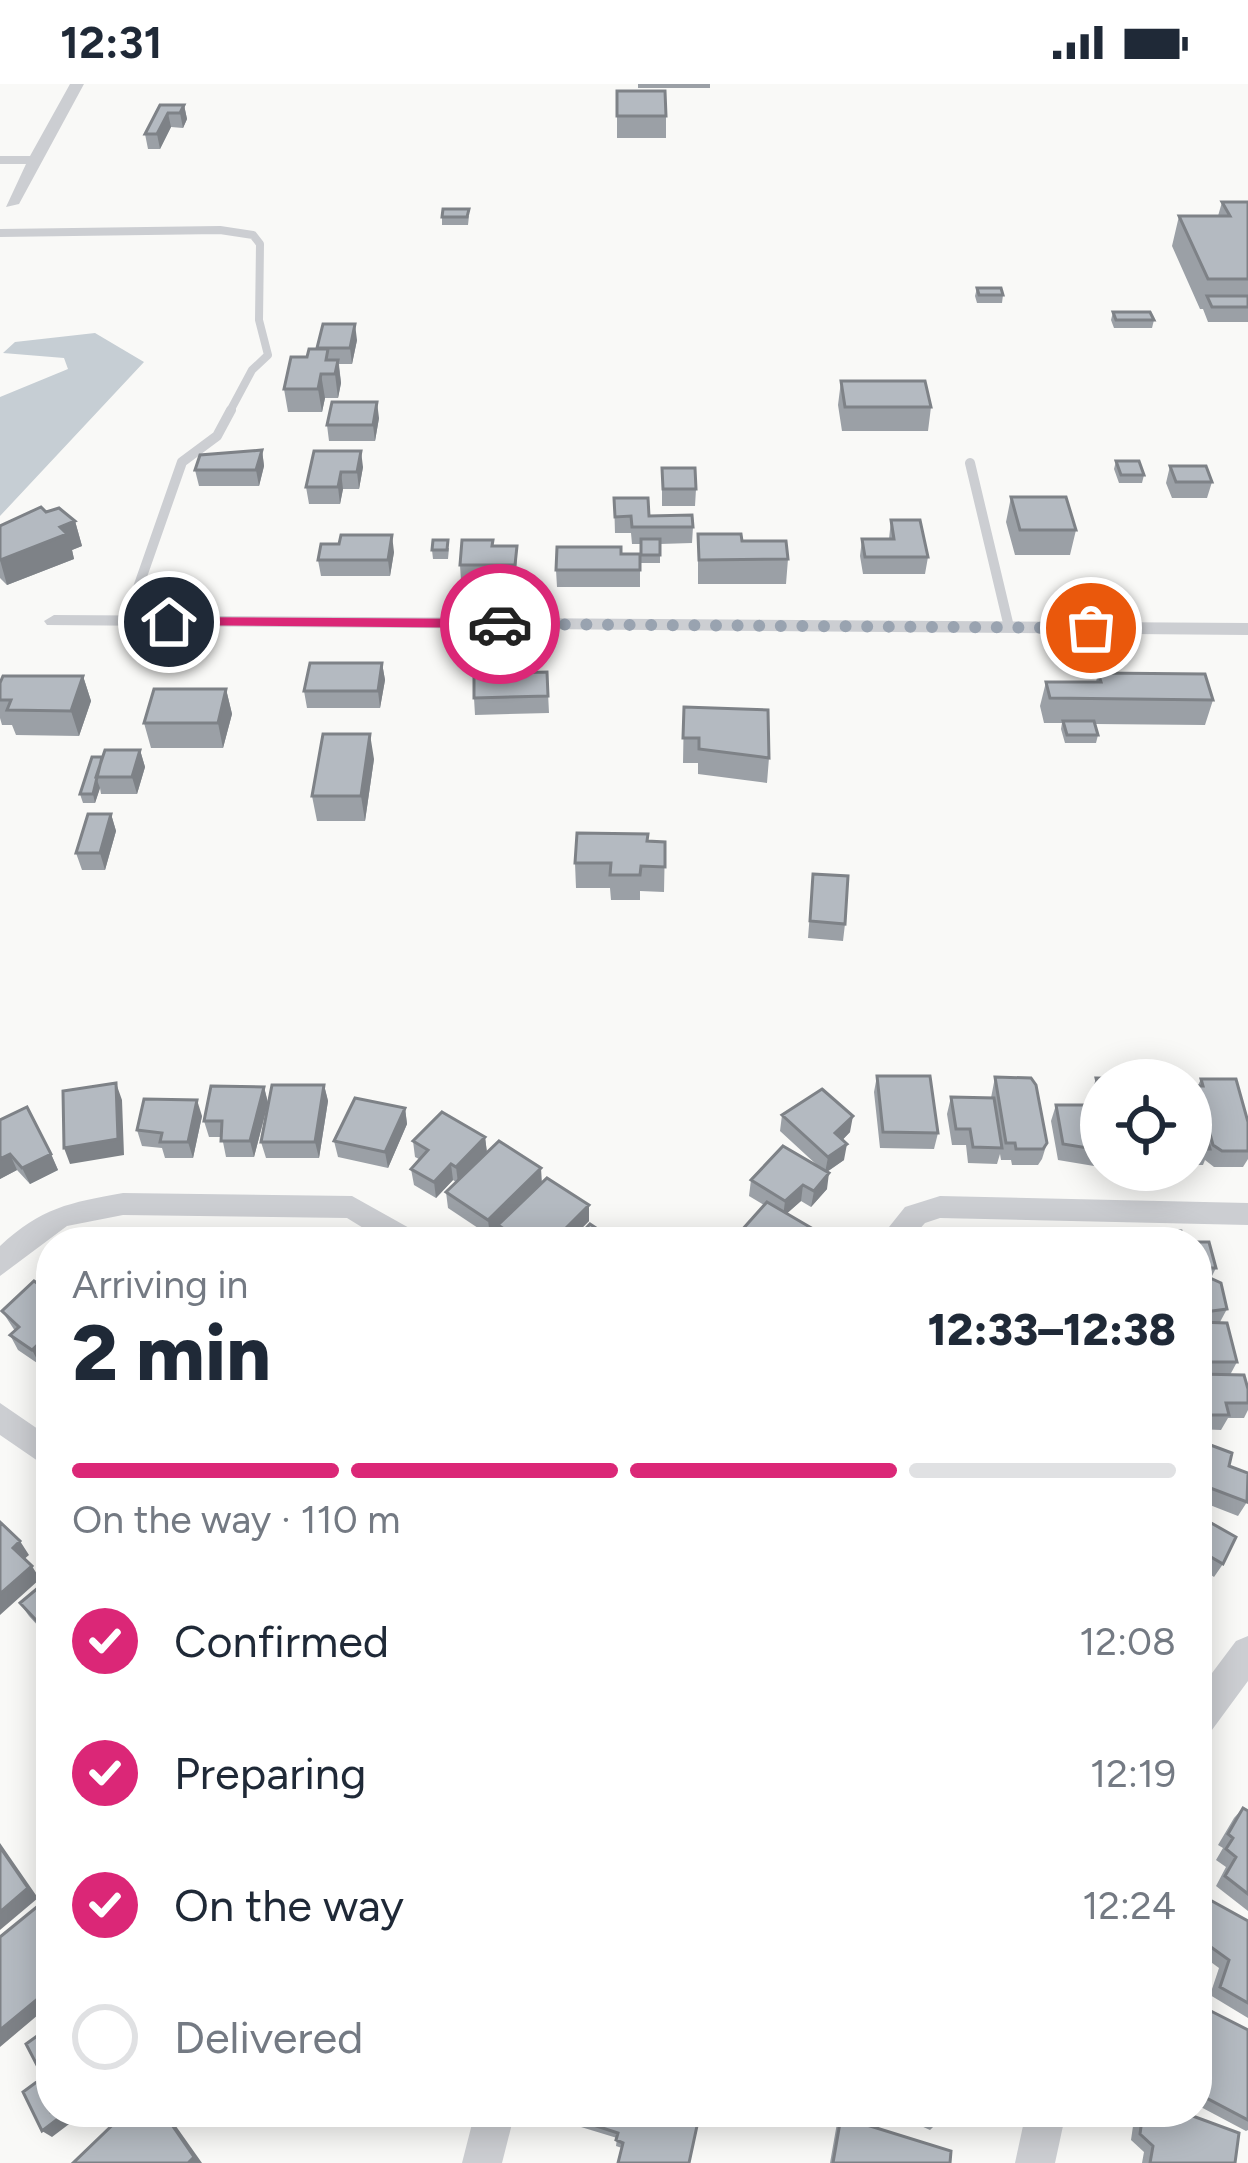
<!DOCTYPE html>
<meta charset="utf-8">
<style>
body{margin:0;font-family:Figtree,sans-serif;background:#f2f2f3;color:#1f2937;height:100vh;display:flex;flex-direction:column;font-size:45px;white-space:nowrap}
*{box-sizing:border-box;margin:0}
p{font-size:39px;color:#747a83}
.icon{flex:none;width:66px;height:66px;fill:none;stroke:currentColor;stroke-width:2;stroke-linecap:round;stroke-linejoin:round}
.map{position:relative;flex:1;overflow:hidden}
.sheet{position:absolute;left:36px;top:1143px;width:1176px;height:900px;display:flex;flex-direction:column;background:#fff;border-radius:48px;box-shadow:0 6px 30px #0003}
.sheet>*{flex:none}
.fabs{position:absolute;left:1080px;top:975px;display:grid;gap:24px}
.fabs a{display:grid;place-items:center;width:132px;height:132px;border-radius:50%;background:#fff;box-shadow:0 6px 30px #0003;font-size:60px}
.pin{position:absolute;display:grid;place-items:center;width:102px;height:102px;color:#fff;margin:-51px;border:6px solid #fff;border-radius:50%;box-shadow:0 3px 12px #0007}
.courier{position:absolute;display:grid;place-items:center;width:120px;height:120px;margin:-60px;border:9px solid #db2777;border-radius:50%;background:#fff;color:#222;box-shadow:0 3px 15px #0007}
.summary em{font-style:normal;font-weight:800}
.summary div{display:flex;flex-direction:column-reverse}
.summary{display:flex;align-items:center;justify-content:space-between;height:204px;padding:0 36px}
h1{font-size:78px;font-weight:800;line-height:90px}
.bar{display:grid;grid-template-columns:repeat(4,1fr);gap:18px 12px;align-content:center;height:144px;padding:0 36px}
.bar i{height:15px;border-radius:9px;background:#e0e1e3}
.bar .active{background:#db2777}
.bar p{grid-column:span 4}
ol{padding:0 36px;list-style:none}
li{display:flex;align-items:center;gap:36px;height:132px}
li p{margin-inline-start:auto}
li .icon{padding:12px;border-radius:50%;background:#db2777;color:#fff;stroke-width:4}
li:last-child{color:#747a83}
li i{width:66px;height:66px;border:6px solid #e0e1e3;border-radius:50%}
.status{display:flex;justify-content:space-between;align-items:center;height:84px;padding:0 60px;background:#fff;direction:ltr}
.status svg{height:33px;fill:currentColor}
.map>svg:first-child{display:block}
.water{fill:#c6ced4}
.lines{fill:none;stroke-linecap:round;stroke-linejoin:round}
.service-far1{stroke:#ccced2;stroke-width:8}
.service{stroke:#ccced2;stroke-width:10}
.minor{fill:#ccced2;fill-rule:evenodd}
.wall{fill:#9ba0a6}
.shaded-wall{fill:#7e8287}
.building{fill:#b4bac1;stroke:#7e8287;stroke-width:3}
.route{fill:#db2777}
.done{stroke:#99a3b0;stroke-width:12;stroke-dasharray:0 21.6}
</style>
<div class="status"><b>12:31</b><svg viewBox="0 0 49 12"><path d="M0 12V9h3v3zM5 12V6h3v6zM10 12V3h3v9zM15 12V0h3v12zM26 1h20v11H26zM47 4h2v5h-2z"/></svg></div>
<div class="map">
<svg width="1248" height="2079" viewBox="0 0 1248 2079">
<rect width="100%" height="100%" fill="#f9f9f7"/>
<!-- water -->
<path class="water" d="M95,249L144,278L0,432V313L68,285L64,274L3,269L15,258Z"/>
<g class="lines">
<!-- service-far1 -->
<path class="service-far1" d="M0,149L220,146L253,151L260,160L259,236L268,271L252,286L229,329"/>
<!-- service -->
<path class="service" d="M970,379L1009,543
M126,538L182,378L217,352L231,326"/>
<!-- minor -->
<path class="minor" d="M70,0H84L19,120L6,123L26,80H0V72H30Z
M54,531L1248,539V551L47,541L44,537Z
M123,1109L352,1112L420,1150L424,1158H386L347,1134L123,1131L67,1142L0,1192V1162C42,1123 69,1119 123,1109Z
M940,1112L1248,1119V1141L940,1134L925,1139L908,1158H877L905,1123Z
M0,1319L51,1354V1386L0,1351Z
M1248,1552V1597L1209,1650L1197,1655V1609L1236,1557Z
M475,2028H515L502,2079H462Z
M1026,2028H1066L1055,2079H1015Z"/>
</g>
<!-- wall -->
<path class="wall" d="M638,0H710V4H638Z
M617,7L666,32V54H617Z
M160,21H184L187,35L183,44L171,43L160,65H148L145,50Z
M1222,118H1248V238H1208L1203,225H1200L1172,162L1179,132H1218Z
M469,132L468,141H442V133Z
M977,204L1003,211L1002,219H977L975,212Z
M1113,228L1154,236L1152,244H1114L1111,236Z
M357,256L352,280H339L341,299L338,314H325L322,328H288L284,305L307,273L317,265Z
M841,297L931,323L928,347H842L838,321Z
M379,334L375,357H329L327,341Z
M262,366L264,382L259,402H199L195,386Z
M314,367L363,383L359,405H343L340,420H309L306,403Z
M1116,377L1144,391L1142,399H1119L1114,385Z
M1170,382L1212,398L1207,414H1172L1166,399Z
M662,384L696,405L695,422H662Z
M1011,413L1076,446L1070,471H1015L1006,438Z
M614,414L649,432L693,443L692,459L660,460V479H641V460H632L631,449H615Z
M46,428L75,437L82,462L72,466L74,475L7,501L0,494V442Z
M891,436L928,473L925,490H863L860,472L862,455H889Z
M698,450L742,457L788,475L786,500H698Z
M493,462H517L516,497H461L460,481Z
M449,464L448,475H433L432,466Z
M394,468L390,492H321L318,476Z
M621,470H640V503H557L556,486Z
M382,579L385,596L380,624H307L304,607Z
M547,588L549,629L475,631L474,614L504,589Z
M1098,589L1213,616L1205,641L1095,640L1098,651L1096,659H1065L1061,645L1062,639H1044L1040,622L1046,598H1096Z
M83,592L91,617L79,652L16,651L12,641H2L0,634V599Z
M226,605L232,630L223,664H151L144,639Z
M684,623L769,674L767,699L698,690V679H683Z
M140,666L145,683L137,710H101L100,704L95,719H83L80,710L102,673Z
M374,675L365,737H317L312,712Z
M111,730L116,747L105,786H82L76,769Z
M647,757L665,758L664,808L640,807V816H611L610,804H576L575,779Z
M813,790L845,840L843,857L808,854Z
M877,992L938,1049L934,1065L880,1064L874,1008Z
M995,993L1047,1059L1042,1075L1038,1081H1012L1011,1076H1001L1000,1070L997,1080L968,1079L966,1061H952L947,1030L951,1013L991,1014Z
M1096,994L1101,996L1100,1075H1097L1094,1082L1058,1076L1051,1037L1056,1021H1093L1091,1011Z
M1201,995L1248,1038V1075L1243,1083H1214L1205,1076L1203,1081H1191V1016Z
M324,1001L328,1017L319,1074H266L261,1058Z
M264,1003L268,1019L254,1073H226L222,1053H209L204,1037Z
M405,1024L407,1040L388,1084L338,1073L334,1057Z
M782,1031L850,1048L842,1056L844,1076L827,1088V1105L811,1123L801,1117L787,1129L831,1158H733L764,1121L749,1112L751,1096L818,1082L780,1047Z
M202,1032L193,1074H165L162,1064L142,1062L137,1046Z
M0,1036L51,1070L58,1086L30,1100L17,1086L0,1095Z
M485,1053L487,1069L542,1099L589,1137L568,1158H502L500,1156L498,1143L490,1152L448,1124L446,1108L456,1098L453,1096L436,1114L414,1101L411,1085L419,1075L415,1073L413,1057Z
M1108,1146L1181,1147L1183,1158H1209L1216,1184L1211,1194L1221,1199L1227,1225L1220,1238L1227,1239L1237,1278L1230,1291H1244L1248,1305V1326L1244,1334H1228L1221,1346L1197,1345V1158H1103Z
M51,1209V1272L40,1281L18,1266L10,1251L15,1247L2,1227Z
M1197,1356L1229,1382L1247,1418L1238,1432L1197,1416Z
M1197,1431L1223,1480L1214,1493L1202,1485L1198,1492Z
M51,1493V1556L29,1532L20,1519Z
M1243,1724L1248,1727V1827L1216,1802L1226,1783L1216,1776L1223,1764L1218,1761L1234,1734Z
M1201,1811L1248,1837V1934L1210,1911L1219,1884L1197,1868V1815Z
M1197,1920L1248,1946V2046L1246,2047L1197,2021Z
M700,2028L622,2064L616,2062L617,2054L581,2043V2037Z
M890,2028H938L936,2040L930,2046Z
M1135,2028H1182L1235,2079H1142L1144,2068L1131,2056Z
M841,2033L950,2079H830L837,2039Z"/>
<!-- shaded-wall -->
<path class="shaded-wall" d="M184,21L187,35L183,44L180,29Z
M168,29L171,43L160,65L157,50Z
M355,240L357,256L352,280L350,264Z
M338,276L341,299L338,314L335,290Z
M321,290L325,314L322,328L318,305Z
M377,318L379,334L375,357L373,341Z
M262,366L264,382L259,402L256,386Z
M361,367L363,383L359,405L357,388Z
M341,388L343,405L340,420L338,403Z
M75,437L82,462L72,466L74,475L7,501L0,476L60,443Z
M392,451L394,468L390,492L388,476Z
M382,579L385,596L380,624L378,607Z
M83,592L91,617L79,652L71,627Z
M226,605L232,630L223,664L218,639Z
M370,650L374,675L365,737L361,712Z
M140,666L145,683L137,710L132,693Z
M97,696L100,704L95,719L93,710Z
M111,730L116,747L105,786L100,769Z
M116,999L122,1016L124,1071L70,1080L64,1064Z
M324,1001L328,1017L319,1074L315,1058Z
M264,1003L268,1019L254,1073L250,1057Z
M197,1016L202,1032L193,1074L188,1058Z
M405,1024L407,1040L388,1084L385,1068Z
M853,1032L850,1048L833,1066L835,1049Z
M485,1053L487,1069L458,1099L456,1083Z
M847,1060L844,1076L825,1089L828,1073Z
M10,1070L17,1086L0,1095V1075Z
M51,1070L58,1086L30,1100L22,1084Z
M451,1080L453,1096L436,1114L434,1098Z
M541,1084L542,1100L490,1152L488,1136Z
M829,1089L827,1105L811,1123L814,1107Z
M803,1101L801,1117L783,1133L785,1117Z
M589,1121V1137L568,1158H552Z
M51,1248V1268L48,1265L50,1271L40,1281L32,1266Z
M20,1457L29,1471L22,1477L13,1464Z
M32,1482L40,1495L0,1531V1510Z
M0,1759L38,1814L0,1846Z
M51,1904V1920L0,1963V1946Z
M67,2028H85L52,2053L42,2047Z
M163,2028H166L202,2079H188Z"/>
<!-- building -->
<path class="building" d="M617,7H665L666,32H617Z
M160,21H184L180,29H168L157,50H145Z
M1222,118H1248V195H1208L1179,132H1230Z
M443,125H469L467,133H442Z
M977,204H1001L1003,211H979Z
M1207,212H1248V223H1212Z
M1113,228H1150L1154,236H1116Z
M323,240H355L350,264H317Z
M309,265H328L326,276H338L335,290H321L318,305H284L291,273H307Z
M841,297H925L931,323H845Z
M332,318H377L373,341H327Z
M262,366L256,386H195L200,371Z
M314,367H361L357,388H341L338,403H306Z
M1116,377H1139L1144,391H1121Z
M1170,382H1206L1212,398H1176Z
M662,384H695L696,405H663Z
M1011,413H1066L1076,446H1020Z
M614,414H648L649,432L692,431L693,443H632L631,432L615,433Z
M41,423L46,428L59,424L75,437L60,443L67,450L0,476V442Z
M891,436H920L928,473H865L862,455H894Z
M698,450H741L742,457H786L788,475L699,476Z
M341,451H392L388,476H318L321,460H339Z
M641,455H660V471H641Z
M433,456H448L447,466H432Z
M462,456H493L492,462H517L515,481H460Z
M557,463H621V470H640V486H556Z
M503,576L504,589L547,588L548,612L474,614V577Z
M310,579H382L378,607H304Z
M1098,589L1205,590L1213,616L1050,614L1046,598H1101Z
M3,592H83L71,627L7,626L11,616H0V599Z
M154,605H226L218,639H144Z
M684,623L768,626L769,674L699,665V654H683Z
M1063,637H1094L1098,651H1067Z
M323,650H370L361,712H312Z
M105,666H140L132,693H96Z
M92,673H102L93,710H80Z
M88,730H111L100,769H76Z
M577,749L648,750L647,757L665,758V783L641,782L640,791H610L611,779H575Z
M813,790L848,792L845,840L810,837Z
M877,992H930L938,1049L883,1048Z
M995,993L1031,994L1036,1001L1047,1059L1043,1065H1016L1015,1059H1006Z
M1096,994L1135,995L1136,996H1101V1015Z
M1201,995H1236L1248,1038V1067H1222L1213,1061L1197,1002H1203Z
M116,999L118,1055L64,1064L63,1007Z
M272,1001H324L315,1058H261Z
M211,1002L264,1003L250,1057H221L222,1037H204Z
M822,1005L853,1032L835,1049L847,1060L828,1073L782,1031Z
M951,1013L994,1014L1002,1064L973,1063L970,1045H956Z
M355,1014L405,1024L385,1068L334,1057Z
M144,1015L197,1016L188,1058H160L162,1049L137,1046Z
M1191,1016H1197L1210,1065H1191Z
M1056,1021H1097L1101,1038L1100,1066L1063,1060Z
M27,1023L51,1070L22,1084L10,1070L0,1075V1036Z
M442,1028L485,1053L456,1083L451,1080L434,1098L411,1085L428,1066L413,1057Z
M499,1057L541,1084L488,1136L446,1108Z
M783,1062L829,1089L814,1107L803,1101L785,1117L751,1096Z
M547,1094L589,1121L552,1158H523L498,1141Z
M767,1118L832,1156L830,1158H736L733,1156Z
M590,1140L617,1158H573Z
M1108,1146L1181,1147L1183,1158H1209L1216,1184H1197V1158H1110Z
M965,1150L1019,1158H964Z
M1197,1194H1210L1221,1199L1227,1225L1197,1229Z
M34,1197L51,1209V1248L32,1266L10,1251L19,1243L2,1227Z
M1197,1238L1227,1239L1237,1278H1197Z
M1197,1290L1244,1291L1248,1305V1319H1226L1229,1331H1197Z
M1197,1356L1232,1369L1229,1382L1248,1389L1247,1418L1197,1399Z
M1197,1431L1236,1453L1223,1480L1209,1472L1206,1479L1200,1475L1197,1482Z
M0,1438L20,1457L13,1464L32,1482L0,1510Z
M51,1493V1552L20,1519Z
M1243,1724L1248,1727V1810L1225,1792L1236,1773L1226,1765L1233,1754L1228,1750Z
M0,1763L28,1804L0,1828Z
M1201,1811L1248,1837V1919L1220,1903L1229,1876L1197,1853V1821Z
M49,1813L51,1816V1904L0,1946V1853Z
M1197,1920L1248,1946V2036L1197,2009Z
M51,1942V2028H67L42,2047L23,2008L38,1997V1983L26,1960Z
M126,2028H163L194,2073L188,2079H73Z
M583,2028H700L689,2079H618L623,2059L616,2056L618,2049L581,2037Z
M909,2028H938L936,2040Z
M1143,2028H1182L1239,2049L1235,2079H1150L1153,2062L1140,2050Z
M841,2033L951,2067L950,2079H833Z"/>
<!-- route -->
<path class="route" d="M169,533L500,535L507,540L500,544L164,541Z"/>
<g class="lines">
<!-- done -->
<path class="done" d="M500,540L1091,544"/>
</g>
</svg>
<div class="fabs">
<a><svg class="icon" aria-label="locate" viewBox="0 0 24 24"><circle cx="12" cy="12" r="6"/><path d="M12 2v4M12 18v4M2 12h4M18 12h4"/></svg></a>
</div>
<div class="pin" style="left:1091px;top:544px;background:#ea580c"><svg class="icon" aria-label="bag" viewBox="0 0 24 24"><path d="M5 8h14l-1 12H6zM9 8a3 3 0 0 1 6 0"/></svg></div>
<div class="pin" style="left:169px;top:538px;background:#1f2937"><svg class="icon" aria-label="home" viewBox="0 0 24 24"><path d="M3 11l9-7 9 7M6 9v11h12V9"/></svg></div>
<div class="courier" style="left:500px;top:540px"><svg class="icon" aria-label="car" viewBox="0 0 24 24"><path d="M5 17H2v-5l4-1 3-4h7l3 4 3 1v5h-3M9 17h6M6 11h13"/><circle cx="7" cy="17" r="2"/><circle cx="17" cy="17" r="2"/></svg></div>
<section class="sheet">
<div class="summary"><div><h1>2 min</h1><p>Arriving in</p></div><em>12:33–12:38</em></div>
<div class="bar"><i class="active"></i><i class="active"></i><i class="active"></i><i></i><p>On the way · 110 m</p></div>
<ol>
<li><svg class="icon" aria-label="check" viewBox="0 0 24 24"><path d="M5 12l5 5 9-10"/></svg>Confirmed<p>12:08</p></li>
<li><svg class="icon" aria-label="check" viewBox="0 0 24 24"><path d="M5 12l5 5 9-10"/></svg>Preparing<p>12:19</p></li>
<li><svg class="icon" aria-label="check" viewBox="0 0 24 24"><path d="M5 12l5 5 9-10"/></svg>On the way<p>12:24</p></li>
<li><i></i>Delivered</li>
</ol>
</section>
</div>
